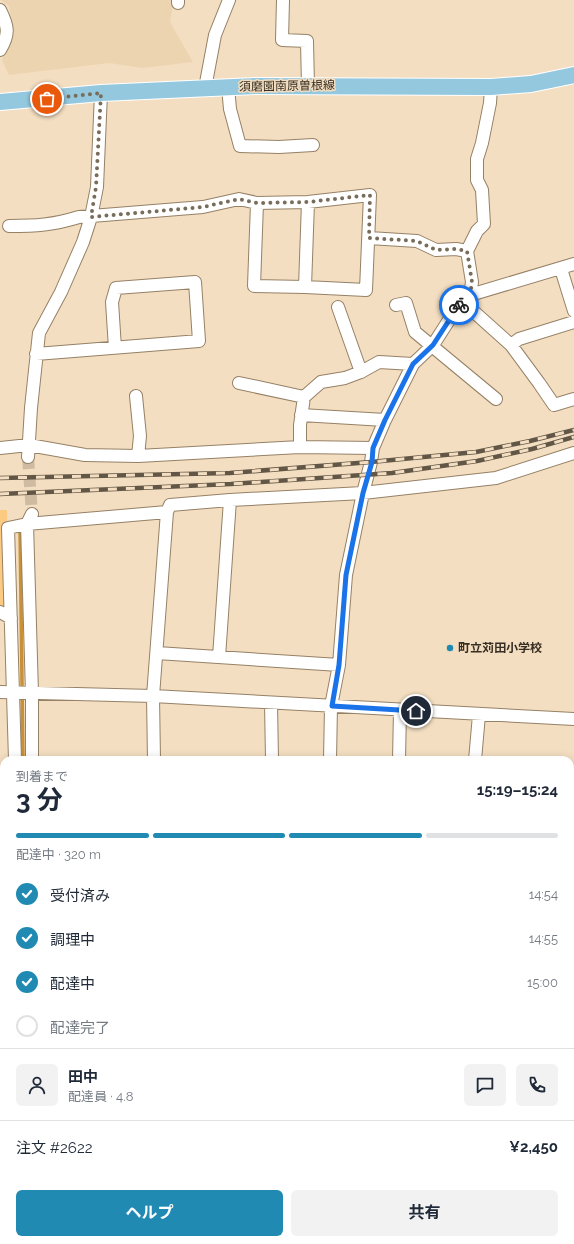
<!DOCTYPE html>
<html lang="ja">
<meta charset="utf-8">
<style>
body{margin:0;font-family:Raleway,"Noto Sans JP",sans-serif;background:#f2f2f3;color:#1f2937;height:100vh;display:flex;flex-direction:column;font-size:15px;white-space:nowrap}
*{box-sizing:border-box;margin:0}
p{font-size:13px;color:#747a83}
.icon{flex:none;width:22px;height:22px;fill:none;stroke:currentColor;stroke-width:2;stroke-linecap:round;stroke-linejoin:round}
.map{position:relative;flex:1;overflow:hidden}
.panel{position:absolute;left:0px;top:756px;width:574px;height:488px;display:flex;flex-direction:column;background:#fff;border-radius:12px 12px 0 0;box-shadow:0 2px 10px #0003}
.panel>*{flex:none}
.pin{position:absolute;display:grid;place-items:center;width:34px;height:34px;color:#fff;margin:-17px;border:2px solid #fff;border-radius:50%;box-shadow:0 1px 4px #0007}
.courier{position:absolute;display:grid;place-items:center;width:40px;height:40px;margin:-20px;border:3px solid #1a73e8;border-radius:50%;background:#fff;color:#222;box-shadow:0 1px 5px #0007}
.headline em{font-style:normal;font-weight:700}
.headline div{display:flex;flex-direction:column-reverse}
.headline{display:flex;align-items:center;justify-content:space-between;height:68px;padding:0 16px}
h1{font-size:26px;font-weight:700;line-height:30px}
.bar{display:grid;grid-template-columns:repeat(4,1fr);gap:6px 4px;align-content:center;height:48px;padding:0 16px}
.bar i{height:5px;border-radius:3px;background:#e0e1e3}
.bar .selected{background:#218ab2}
.bar p{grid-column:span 4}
.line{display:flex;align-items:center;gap:10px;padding:0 16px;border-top:1px solid #e0e1e3}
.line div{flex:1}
.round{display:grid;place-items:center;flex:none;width:42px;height:42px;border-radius:6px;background:#f2f2f3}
ol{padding:0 16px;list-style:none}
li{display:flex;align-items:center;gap:12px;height:44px}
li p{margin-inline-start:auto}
li .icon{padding:4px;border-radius:50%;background:#218ab2;color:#fff;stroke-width:4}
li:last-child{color:#747a83}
li i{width:22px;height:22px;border:2px solid #e0e1e3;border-radius:50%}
.button{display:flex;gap:8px;margin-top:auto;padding:8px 16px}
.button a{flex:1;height:46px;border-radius:6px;background:#218ab2;color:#fff;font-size:16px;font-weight:700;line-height:46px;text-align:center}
.button a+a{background:#f2f2f3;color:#1f2937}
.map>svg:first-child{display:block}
.built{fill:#edd4b0}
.green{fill:#fdca82}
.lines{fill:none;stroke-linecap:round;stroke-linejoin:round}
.stream{stroke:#c89137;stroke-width:3.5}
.minor-tunnel{stroke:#cebba1;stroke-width:12;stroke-dasharray:12 6;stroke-linecap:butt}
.minor-casing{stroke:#958166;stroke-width:14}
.major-casing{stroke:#fff;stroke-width:18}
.highway-casing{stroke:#fff;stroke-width:20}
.minor{stroke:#fff;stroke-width:12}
.major{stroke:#93c8df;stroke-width:16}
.highway{stroke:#4ba4ca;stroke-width:18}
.rail-casing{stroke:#625747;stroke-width:4.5}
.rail{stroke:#f4dec1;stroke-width:3;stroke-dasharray:9;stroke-linecap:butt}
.done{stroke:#786c5a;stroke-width:4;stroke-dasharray:0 7.2}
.route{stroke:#1a73e8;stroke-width:5}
.poi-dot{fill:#218ab2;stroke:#f4dec1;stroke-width:1.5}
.labels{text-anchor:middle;stroke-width:3;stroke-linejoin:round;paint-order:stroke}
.street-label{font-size:12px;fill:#362e22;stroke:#f4dec1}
.poi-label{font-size:12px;font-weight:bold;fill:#362e22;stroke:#f4dec1;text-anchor:start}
</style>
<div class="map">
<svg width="574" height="1244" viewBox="0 0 574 1244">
<rect width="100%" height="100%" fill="#f4dec1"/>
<!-- built -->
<path class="built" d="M1,0H174L170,22L193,62L142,68L109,63L9,75L2,60L14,33L9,6Z
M570,1035H574V1244H572V1224H570Z"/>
<!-- green -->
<path class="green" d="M0,510H7L11,618L0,612Z"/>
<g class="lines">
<!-- stream -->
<path class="stream" d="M20,528L23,760
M0,1125L4,1090"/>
<!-- minor-tunnel -->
<path class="minor-tunnel" d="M28,457L32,514"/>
<!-- minor casing -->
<g class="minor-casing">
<path id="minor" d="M283,0L282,40L307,41L308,86
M178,3V0
M0,10C8,26 10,34 0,50
M228,87L230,109L240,146L279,147L313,145
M205,88L215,35L229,0
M9,226C36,226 53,225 79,217L203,207L239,199L257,203L308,202L370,195L366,290L305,287L254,286L257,203
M369,238L417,241L436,250L456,249L467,251
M561,269L574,311
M305,287L308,202
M470,295L472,282L467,251L477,231L484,224L482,190L477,180V159L482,143L490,103L491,87
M463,302L511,345L539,383L554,405L574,399
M396,305L406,303L415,332L496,399
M338,307L361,372
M511,345L519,339L574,322
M36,354L199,341L195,282L116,288L112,302L115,348
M239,383L304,397
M136,396L140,436L138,456
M301,415L385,420
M300,447V425L304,397L321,382L345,378L361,372L379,362L413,364
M0,448L29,445L85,455L138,456L300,447L373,448
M28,457L31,408L39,333L61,292L83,242L91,217L97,187L101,93
M0,612L11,618
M157,653L339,665
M219,657L230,500
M0,692L153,696L574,719
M271,703L272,760
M15,760L8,528L27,524L167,512
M32,760V693L27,524L32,514
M154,760L153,696L167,512L170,505L230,500L363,493L496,478L574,453
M330,760L331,706L339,665L346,575L363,493L371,462L373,448L385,420L413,364L433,345L458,306L470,295L574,264
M399,760L400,710
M475,760L479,715
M0,810H4
M570,949H574
M0,1060L4,1020
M0,1239H4"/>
</g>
<!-- major casing -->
<g class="major-casing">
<path id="major" d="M0,102L101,93L256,86L491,87L531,84L574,75
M570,858L574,857
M0,901H4"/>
</g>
<!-- highway casing -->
<g class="highway-casing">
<path id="highway" d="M570,1014H574
M0,1030H4"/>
</g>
<!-- minor -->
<use href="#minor" class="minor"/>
<!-- major -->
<use href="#major" class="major"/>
<!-- highway -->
<use href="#highway" class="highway"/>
<!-- rail casing -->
<g class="rail-casing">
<path id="rail" d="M0,478L230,473L371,462L476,452L530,441L574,430
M0,494L231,484L392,473L477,461L532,449L574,437"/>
</g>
<!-- rail -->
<use href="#rail" class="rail"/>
</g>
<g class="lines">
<!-- done -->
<path class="done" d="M47,99L101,93L96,187L91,217L203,207L239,199L257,203L308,202L370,195L369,238L417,241L436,250L456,249L467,251L472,282L470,295L459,305"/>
<!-- route -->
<path class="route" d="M416,711L332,706L339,665L346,575L363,493L372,462L373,448L385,420L413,364L433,345L459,305"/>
</g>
<!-- markers -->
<circle class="poi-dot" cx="450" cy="648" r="4"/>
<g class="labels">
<!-- street labels -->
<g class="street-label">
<text transform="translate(287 86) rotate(-1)" y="4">須磨園南原曽根線</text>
</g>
<!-- poi labels -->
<g class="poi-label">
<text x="458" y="652">町立苅田小学校</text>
</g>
</g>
</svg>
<div class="pin" style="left:47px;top:99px;background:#ea580c"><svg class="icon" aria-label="bag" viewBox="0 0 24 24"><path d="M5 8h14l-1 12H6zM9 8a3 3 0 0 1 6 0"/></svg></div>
<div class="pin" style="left:416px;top:711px;background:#1f2937"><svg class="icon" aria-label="home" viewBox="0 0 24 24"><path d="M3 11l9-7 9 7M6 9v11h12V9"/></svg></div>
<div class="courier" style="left:459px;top:305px"><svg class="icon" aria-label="bike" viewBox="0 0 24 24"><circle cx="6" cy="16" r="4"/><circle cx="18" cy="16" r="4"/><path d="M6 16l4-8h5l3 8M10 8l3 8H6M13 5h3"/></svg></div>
<section class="panel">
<div class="headline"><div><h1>3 分</h1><p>到着まで</p></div><em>15:19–15:24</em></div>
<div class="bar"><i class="selected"></i><i class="selected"></i><i class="selected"></i><i></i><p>配達中 · 320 m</p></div>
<ol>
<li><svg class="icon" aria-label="check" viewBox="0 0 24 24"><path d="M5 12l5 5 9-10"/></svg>受付済み<p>14:54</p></li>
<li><svg class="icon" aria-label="check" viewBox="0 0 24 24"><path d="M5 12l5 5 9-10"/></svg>調理中<p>14:55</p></li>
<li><svg class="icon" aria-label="check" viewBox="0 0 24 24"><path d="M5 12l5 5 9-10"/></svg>配達中<p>15:00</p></li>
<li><i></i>配達完了</li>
</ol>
<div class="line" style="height:72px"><a class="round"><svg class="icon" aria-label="person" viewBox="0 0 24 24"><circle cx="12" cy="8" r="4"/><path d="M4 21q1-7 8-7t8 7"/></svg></a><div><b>田中</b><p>配達員 · 4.8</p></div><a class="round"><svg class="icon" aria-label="chat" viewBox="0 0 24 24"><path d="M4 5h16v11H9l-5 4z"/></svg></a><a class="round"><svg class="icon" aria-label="phone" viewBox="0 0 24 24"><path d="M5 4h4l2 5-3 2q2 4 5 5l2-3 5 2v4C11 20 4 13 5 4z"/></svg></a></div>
<div class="line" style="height:52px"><div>注文 #2622</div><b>¥2,450</b></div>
<div class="button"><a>ヘルプ</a><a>共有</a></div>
</section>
</div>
